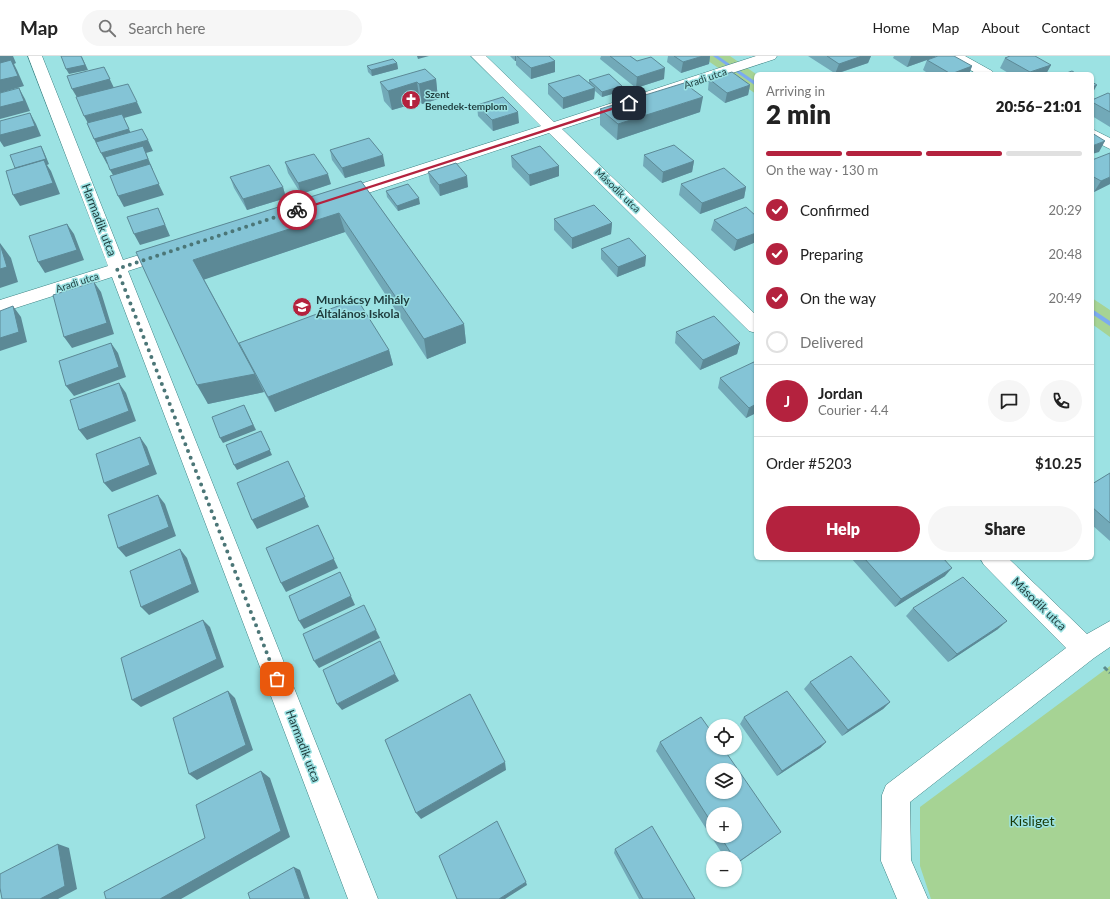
<!DOCTYPE html>
<meta charset="utf-8">
<style>
body{margin:0;font-family:Lato,sans-serif;background:#f6f6f6;color:#222;height:100vh;display:flex;flex-direction:column;font-size:15px;white-space:nowrap}
*{box-sizing:border-box;margin:0}
p{font-size:13px;color:#767676}
.icon{flex:none;width:22px;height:22px;fill:none;stroke:currentColor;stroke-width:2;stroke-linecap:round;stroke-linejoin:round}
.map{position:relative;flex:1;overflow:hidden}
.panel{position:absolute;left:754px;top:16px;width:340px;height:488px;display:flex;flex-direction:column;background:#fff;border-radius:6px;box-shadow:0 1px 3px #0004}
.panel>*{flex:none}
.buttons{position:absolute;left:706px;top:663px;display:grid;gap:8px}
.buttons a{display:grid;place-items:center;width:36px;height:36px;border-radius:50%;background:#fff;box-shadow:0 1px 3px #0004;font-size:20px}
.pin{position:absolute;display:grid;place-items:center;width:34px;height:34px;color:#fff;margin:-17px;border-radius:8px;box-shadow:0 2px 6px #0006}
.courier{position:absolute;display:grid;place-items:center;width:40px;height:40px;margin:-20px;border:3px solid #b4223e;border-radius:50%;background:#fff;color:#222;box-shadow:0 1px 5px #0007}
.overview em{font-style:normal;font-weight:800}
.overview div{display:flex;flex-direction:column-reverse}
.overview{display:flex;align-items:center;justify-content:space-between;height:68px;padding:0 12px}
h1{font-size:26px;font-weight:800;line-height:30px}
.bar{display:grid;grid-template-columns:repeat(4,1fr);gap:6px 4px;align-content:center;height:48px;padding:0 12px}
.bar i{height:5px;border-radius:3px;background:#e0e0e0}
.bar .selected{background:#b4223e}
.bar p{grid-column:span 4}
.line{display:flex;align-items:center;gap:10px;padding:0 12px;border-top:1px solid #e0e0e0}
.line div{flex:1}
.round{display:grid;place-items:center;flex:none;width:42px;height:42px;border-radius:21px;background:#f6f6f6}
ol{padding:0 12px;list-style:none}
li{display:flex;align-items:center;gap:12px;height:44px}
li p{margin-inline-start:auto}
li .icon{padding:4px;border-radius:50%;background:#b4223e;color:#fff;stroke-width:4}
li:last-child{color:#767676}
li i{width:22px;height:22px;border:2px solid #e0e0e0;border-radius:50%}
.button{display:flex;gap:8px;margin-top:auto;padding:8px 12px}
.button a{flex:1;height:46px;border-radius:24px;background:#b4223e;color:#fff;font-size:16px;font-weight:800;line-height:46px;text-align:center}
.button a+a{background:#f6f6f6;color:#222}
header{display:flex;align-items:center;gap:24px;box-sizing:border-box;height:56px;padding:0 20px;background:#fff;border-bottom:1px solid #e0e0e0}
header strong{font-size:19px}
nav{display:flex;gap:22px;margin-inline-start:auto;font-size:14px}
.search{width:280px;height:36px;background:#f6f6f6;display:flex;align-items:center;gap:10px;box-sizing:border-box;padding:0 14px;border-radius:22px;color:#767676;font-size:15px}
.map>svg:first-child{display:block}
.green{fill:#a6d394}
.lines{fill:none;stroke-linecap:round;stroke-linejoin:round}
.stream{fill:#7babf0;fill-rule:evenodd}
.street-casing{stroke:#3c8283;stroke-width:1}
.path{stroke:#5c8d8e;stroke-width:3;stroke-dasharray:5 2.5;stroke-linecap:butt}
.street{fill:#fff;fill-rule:evenodd}
.wall{fill:#72a9b8;fill-rule:evenodd}
.shaded-wall{fill:#5c8996}
.building{fill:#84c4d6;stroke:#5c8996;fill-rule:evenodd}
.route{fill:#b4223e}
.done{stroke:#4b7677;stroke-width:4;stroke-dasharray:0 7.2}
.labels{text-anchor:middle;stroke-width:3;stroke-linejoin:round;paint-order:stroke}
.far-street-label{font-size:10px;fill:#1f3c3d;stroke:#9ce2e3}
.far-poi-label{font-size:10px;font-weight:bold;fill:#1f3c3d;stroke:#9ce2e3;text-anchor:start}
.street-label{font-size:12px;fill:#1f3c3d;stroke:#9ce2e3}
.poi-label{font-size:12px;font-weight:bold;fill:#1f3c3d;stroke:#9ce2e3;text-anchor:start}
.near-park-label{font-size:14px;fill:#193a07;stroke:#9ce2e3}
</style>
<header>
<strong>Map</strong>
<div class="search"><svg class="icon" aria-label="search" viewBox="0 0 24 24"><circle cx="10" cy="10" r="6"/><path d="M15 15l6 6"/></svg>Search here</div>
<nav><a>Home</a><a>Map</a><a>About</a><a>Contact</a></nav>
</header>
<div class="map">
<svg width="1110" height="843" viewBox="0 0 1110 843">
<rect width="100%" height="100%" fill="#9ce2e3"/>
<!-- green -->
<path class="green" d="M701,0H730L756,18V38Z
M1092,242L1110,254V281L1092,268Z
M1110,610V843H931L920,810V751Z"/>
<g class="lines">
<!-- stream -->
<path class="stream" d="M713,0H718L756,26V30Z
M1092,253L1110,265V270L1092,258Z"/>
<!-- street casing -->
<g class="street-casing">
<path id="street" d="M28,0H42L123,204L168,190L174,192L177,196L174,200L128,215L378,843H348L112,221L0,257V244L108,210Z
M471,0H486L554,66L756,0H777L775,3L562,73L756,259V277L749,275L549,77L344,145L338,146L332,145L330,141L332,137L541,70Z
M948,0H965L992,15L994,18H977Z
M1092,73L1110,82V93L1092,84Z
M980,502H1008L1087,578L1110,565V591L1094,602L910,746L911,804L928,843H897L881,805L882,739L886,729L1066,592L984,509Z"/>
</g>
<!-- path -->
<path class="path" d="M1104,611L1110,617"/>
<!-- street -->
<use href="#street" class="street"/>
</g>
<!-- wall -->
<path class="wall" d="M510,0H549L555,16L531,23L516,9V5H515Z
M601,0H630L637,5L664,23L636,32L600,3Z
M668,0H710L709,8L681,17L667,6Z
M808,0H871L868,7L836,18Z
M894,0H936L935,1L972,10L969,18H929L923,14L927,4L907,11L893,2Z
M1005,2L1051,9L1046,18H1010L1000,12Z
M397,7L398,13L372,20L368,16L367,10Z
M436,23L438,43L422,48L420,46L392,54L384,45L380,26Z
M709,23L750,29L748,39L725,47L708,34Z
M589,24L622,35L602,41L595,35L594,43L563,53L548,38V28L589,27Z
M1110,38V71L1092,60V44Z
M477,49L519,67L493,75L478,60Z
M600,53L700,56L617,84L600,69Z
M330,94L385,110L345,122L332,104Z
M644,99L694,105L692,116L662,127L643,110Z
M511,100L559,120L530,130L512,111Z
M1092,104L1110,128L1094,136L1092,135Z
M285,106L331,128L301,138L288,117Z
M428,116L468,131L440,140L430,126Z
M230,121L283,131L286,142L247,154L234,132Z
M361,125L464,268L466,287L427,303L345,176L204,223L243,295L389,294L393,309L275,356L262,332L264,336L208,348L136,196Z
M681,128L746,131L744,142L700,158L679,139Z
M386,135L420,148L398,155L387,141Z
M756,160V186L734,195L711,174L714,164Z
M554,163L612,167L611,178L572,193L554,174Z
M601,193L646,200L645,210L617,221L601,203Z
M676,276L740,287L737,298L700,314L675,287Z
M720,322L756,357L746,362L718,332Z
M1110,417V485L1092,469V428Z
M851,502H943L945,520L895,551Z
M913,552L998,573L948,606L906,560Z
M810,626L890,646L883,653L842,680L804,633Z
M744,661L826,686L820,692L777,720L740,668Z
M660,686L773,782L735,809V802H725L656,695ZM713,758L735,780H713Z
M615,793L695,843H639L614,797Z"/>
<!-- shaded-wall -->
<path class="shaded-wall" d="M0,0H13L16,7L14,8L17,14L24,30L0,37Z
M417,0H429L418,3Z
M515,0H516V5H515Z
M703,0H710L709,8L681,17L683,6Z
M862,0H871L868,7L835,18L839,8Z
M911,0H936L935,1L907,11Z
M82,1L88,14L69,18L66,13Z
M555,5V16L531,23V12Z
M397,7L398,13L372,20L371,14Z
M1051,9L1046,18H1029L1030,16Z
M972,10L969,18H950Z
M104,11L115,34L78,43L72,33Z
M665,12L664,23L636,32L637,21Z
M436,23L438,43L422,48L419,28Z
M417,26L420,46L392,54L388,35Z
M750,29L748,39L725,47L727,37Z
M1097,29L1092,38V31Z
M622,30V35L602,41V36Z
M19,32L25,43L30,55L0,63V51Z
M595,32L594,43L563,53V42Z
M703,41L700,56L617,84L618,68Z
M137,46L142,57L124,62L134,84L99,93L94,83L90,71L84,60Z
M518,56L519,67L493,75L492,64Z
M30,57L36,68L41,80L4,91L0,85V79Z
M148,84L153,95L146,97L153,114H152L164,139L124,151L118,140L116,124L110,114L146,97L107,108L101,97Z
M1105,85L1099,96L1092,98V90Z
M41,90L44,96L49,108L47,109L51,115L60,138L20,150L13,139L18,117L15,112Z
M383,99L385,110L345,122L342,112Z
M694,105L692,116L662,127L663,116Z
M559,110V120L530,130L529,119Z
M328,118L331,128L301,138L298,127Z
M467,120L468,131L440,140L439,129Z
M1110,121V128L1094,136L1101,125Z
M283,131L286,142L247,154L243,143Z
M746,131L744,142L700,158L702,147Z
M419,142L420,148L398,155L397,150Z
M158,152L170,180L140,189L134,178Z
M339,157L345,176L203,224L193,204Z
M612,167L611,178L572,193V182Z
M67,168L74,178L84,204L45,217L38,206Z
M756,177V186L734,195L737,184Z
M0,187L11,202L18,226L0,232Z
M646,200L645,210L617,221L618,211Z
M94,226L101,236L114,278L72,292L64,281Z
M13,250L21,261L27,286L0,295V282Z
M464,268L466,287L427,303L424,283Z
M111,287L118,297L126,321L74,340L66,330Z
M740,287L737,298L700,314L703,304Z
M389,294L393,309L275,356L268,341Z
M255,318L264,336L208,348L197,329Z
M119,327L126,337L136,365L87,384L79,374Z
M756,348V357L746,362L749,352Z
M244,349L256,374L223,387L220,382Z
M261,375L272,399L237,414L234,409Z
M140,381L147,391L157,418L112,436L104,427Z
M288,405L309,451L257,473L252,464Z
M158,439L165,448L176,480L126,501L118,492Z
M318,469L338,512L286,536L281,527Z
M180,493L187,502L199,536L149,559L141,551Z
M952,512L945,520L895,551L901,543Z
M340,516L355,549L304,573L299,565Z
M203,564L210,571L224,611L141,651L132,644Z
M1007,565L998,573L948,606L957,598Z
M376,574L380,582L319,612L314,605Z
M395,618L399,625L342,654L337,648Z
M228,635L235,642L253,694L197,724L189,718Z
M890,646L883,653L842,680L848,674Z
M826,686L820,692L777,720L782,715Z
M505,706L506,714L421,763L416,757Z
M261,715L270,722L290,781L181,843H160Z
M58,788L69,792L77,833L58,843H40Z
M294,811L300,814L310,843H305Z
M526,826L527,829L505,843H499Z"/>
<!-- building -->
<path class="building" d="M61,0H81L85,9L66,13Z
M517,0H549L555,5L531,12Z
M610,0H630L637,5L651,1L665,12L637,21Z
M674,0H703L683,6Z
M827,0H862L839,8Z
M938,0H954L972,10L951,18L927,4Z
M1010,0H1035L1051,9L1030,16L1005,2Z
M393,3L397,7L371,14L367,10Z
M11,4L18,20L0,24V7Z
M104,11L110,23L72,33L67,20Z
M425,13L436,23L419,28L417,26L388,35L380,26Z
M1072,15L1077,18H1064Z
M732,16L750,29L727,37L709,23Z
M609,18L622,30L602,36L589,24Z
M579,19L595,32L563,42L548,28Z
M1092,26L1097,29L1092,31Z
M684,27L703,41L618,68L600,53Z
M128,28L137,46L84,60L76,41Z
M19,32L24,45L0,51V37Z
M1108,37L1110,38V56L1092,46V44Z
M503,41L518,56L492,64L477,49Z
M30,57L35,70L0,79V65Z
M122,58L129,73L94,83L87,67Z
M142,73L148,84L101,97L96,86Z
M1092,77L1105,85L1092,90Z
M369,82L383,99L342,112L330,94Z
M674,89L694,105L663,116L644,99Z
M41,90L46,103L15,112L10,99Z
M143,90L148,103L110,114L105,101Z
M540,90L559,110L529,119L511,100Z
M1110,97V121L1101,125L1092,120V104Z
M314,98L328,118L298,127L285,106Z
M44,104L53,127L13,139L6,115Z
M456,107L467,120L439,129L428,116Z
M150,108L159,128L118,140L110,120Z
M269,109L283,131L243,143L230,121Z
M724,112L746,131L702,147L681,128Z
M361,125L464,268L424,283L339,157L193,204L255,318L197,329L136,196Z
M408,128L419,142L397,150L386,135Z
M594,149L612,167L572,182L554,163Z
M746,151L756,160V177L737,184L714,164Z
M158,152L165,169L134,178L127,161Z
M67,168L77,194L38,206L29,180Z
M629,182L646,200L618,211L601,193Z
M0,188L7,211L0,213Z
M94,226L107,267L64,281L53,239Z
M357,243L389,294L268,341L239,287Z
M13,250L19,276L0,282V255Z
M714,260L740,287L703,304L676,276Z
M111,287L119,311L66,330L59,305Z
M756,305V348L749,352L720,322Z
M119,327L129,355L79,374L70,344Z
M244,349L253,369L220,382L212,361Z
M261,375L270,394L234,409L226,389Z
M140,381L150,409L104,427L96,398Z
M288,405L305,441L252,464L237,427Z
M1110,417V467L1092,451V428Z
M158,439L169,471L118,492L108,459Z
M318,469L334,503L281,527L266,492Z
M180,493L192,528L141,551L130,515Z
M864,502H943L952,512L901,543Z
M340,516L351,540L299,565L289,540Z
M963,521L1007,565L957,598L913,552Z
M364,549L376,574L314,605L303,578Z
M203,564L217,603L132,644L121,602Z
M380,585L395,618L337,648L323,614Z
M851,600L890,646L848,674L810,626Z
M228,635L246,689L189,718L173,662Z
M787,635L826,686L782,715L744,661Z
M470,638L505,706L416,757L385,684Z
M701,661L713,678V692H723L781,776L737,807L735,804V802H734L720,780H735V758H713V769L660,686ZM713,714H735V736H713Z
M261,715L281,775L160,843H106L104,836L205,782L196,749Z
M497,765L526,826L499,843H457L439,800Z
M652,770L695,843H643L615,793Z
M58,788L65,830L40,843H2L0,832V818Z
M294,811L305,843H250L248,837Z"/>
<!-- route -->
<path class="route" d="M629,46L631,48L299,155L295,154Z"/>
<g class="lines">
<!-- done -->
<path class="done" d="M277,623L117,213L297,154"/>
</g>
<!-- icons -->
<defs>
<g id="church-disc" transform="scale(1)"><circle r="9.5" fill="#b4223e" stroke="#9ce2e3"/><path d="M-1.2-6h2.4v3.5h3.3v2.4h-3.3V6h-2.4V-.1h-3.3v-2.4h3.3Z" fill="#fff"/></g>
<g id="school-disc" transform="scale(1)"><circle r="9.5" fill="#b4223e" stroke="#9ce2e3"/><path d="M0-5L7-2L0 1L-7-2ZM-4 1L0 2.5L4 1V4Q0 6-4 4Z" fill="#fff"/></g>
</defs>
<g fill-rule="evenodd">
<use href="#church-disc" x="411" y="44"/>
<use href="#school-disc" x="302" y="251"/>
</g>
<g class="labels">
<!-- far-street labels -->
<g class="far-street-label">
<text transform="translate(705 22) rotate(-19)" y="4">Aradi utca</text>
<text transform="translate(618 134) rotate(44)" y="4">Második utca</text>
<text transform="translate(77 226) rotate(-18)" y="4">Aradi utca</text>
</g>
<!-- far-poi labels -->
<g class="far-poi-label">
<text x="425" y="42">Szent<tspan x="425" dy="12">Benedek-templom</tspan></text>
</g>
<!-- street labels -->
<g class="street-label">
<text transform="translate(99 164) rotate(69)" y="4">Harmadik utca</text>
<text transform="translate(1039 548) rotate(44)" y="4">Második utca</text>
<text transform="translate(303 690) rotate(69)" y="4">Harmadik utca</text>
</g>
<!-- poi labels -->
<g class="poi-label">
<text x="316" y="248">Munkácsy Mihály<tspan x="316" dy="14">Általános Iskola</tspan></text>
</g>
<!-- near-park labels -->
<g class="near-park-label">
<text x="1032" y="770">Kisliget</text>
</g>
</g>
</svg>
<div class="buttons">
<a><svg class="icon" aria-label="locate" viewBox="0 0 24 24"><circle cx="12" cy="12" r="6"/><path d="M12 2v4M12 18v4M2 12h4M18 12h4"/></svg></a>
<a><svg class="icon" aria-label="layers" viewBox="0 0 24 24"><path d="M12 4l9 5-9 5-9-5zM3 14l9 5 9-5"/></svg></a>
<a>+</a>
<a>−</a>
</div>
<div class="pin" style="left:277px;top:623px;background:#ea580c"><svg class="icon" aria-label="bag" viewBox="0 0 24 24"><path d="M5 8h14l-1 12H6zM9 8a3 3 0 0 1 6 0"/></svg></div>
<div class="pin" style="left:629px;top:47px;background:#1f2937"><svg class="icon" aria-label="home" viewBox="0 0 24 24"><path d="M3 11l9-7 9 7M6 9v11h12V9"/></svg></div>
<div class="courier" style="left:297px;top:154px"><svg class="icon" aria-label="bike" viewBox="0 0 24 24"><circle cx="6" cy="16" r="4"/><circle cx="18" cy="16" r="4"/><path d="M6 16l4-8h5l3 8M10 8l3 8H6M13 5h3"/></svg></div>
<section class="panel">
<div class="overview"><div><h1>2 min</h1><p>Arriving in</p></div><em>20:56–21:01</em></div>
<div class="bar"><i class="selected"></i><i class="selected"></i><i class="selected"></i><i></i><p>On the way · 130 m</p></div>
<ol>
<li><svg class="icon" aria-label="check" viewBox="0 0 24 24"><path d="M5 12l5 5 9-10"/></svg>Confirmed<p>20:29</p></li>
<li><svg class="icon" aria-label="check" viewBox="0 0 24 24"><path d="M5 12l5 5 9-10"/></svg>Preparing<p>20:48</p></li>
<li><svg class="icon" aria-label="check" viewBox="0 0 24 24"><path d="M5 12l5 5 9-10"/></svg>On the way<p>20:49</p></li>
<li><i></i>Delivered</li>
</ol>
<div class="line" style="height:72px"><b class="round" style="background:#b4223e;color:#fff">J</b><div><b>Jordan</b><p>Courier · 4.4</p></div><a class="round"><svg class="icon" aria-label="chat" viewBox="0 0 24 24"><path d="M4 5h16v11H9l-5 4z"/></svg></a><a class="round"><svg class="icon" aria-label="phone" viewBox="0 0 24 24"><path d="M5 4h4l2 5-3 2q2 4 5 5l2-3 5 2v4C11 20 4 13 5 4z"/></svg></a></div>
<div class="line" style="height:52px"><div>Order #5203</div><b>$10.25</b></div>
<div class="button"><a>Help</a><a>Share</a></div>
</section>
</div>
